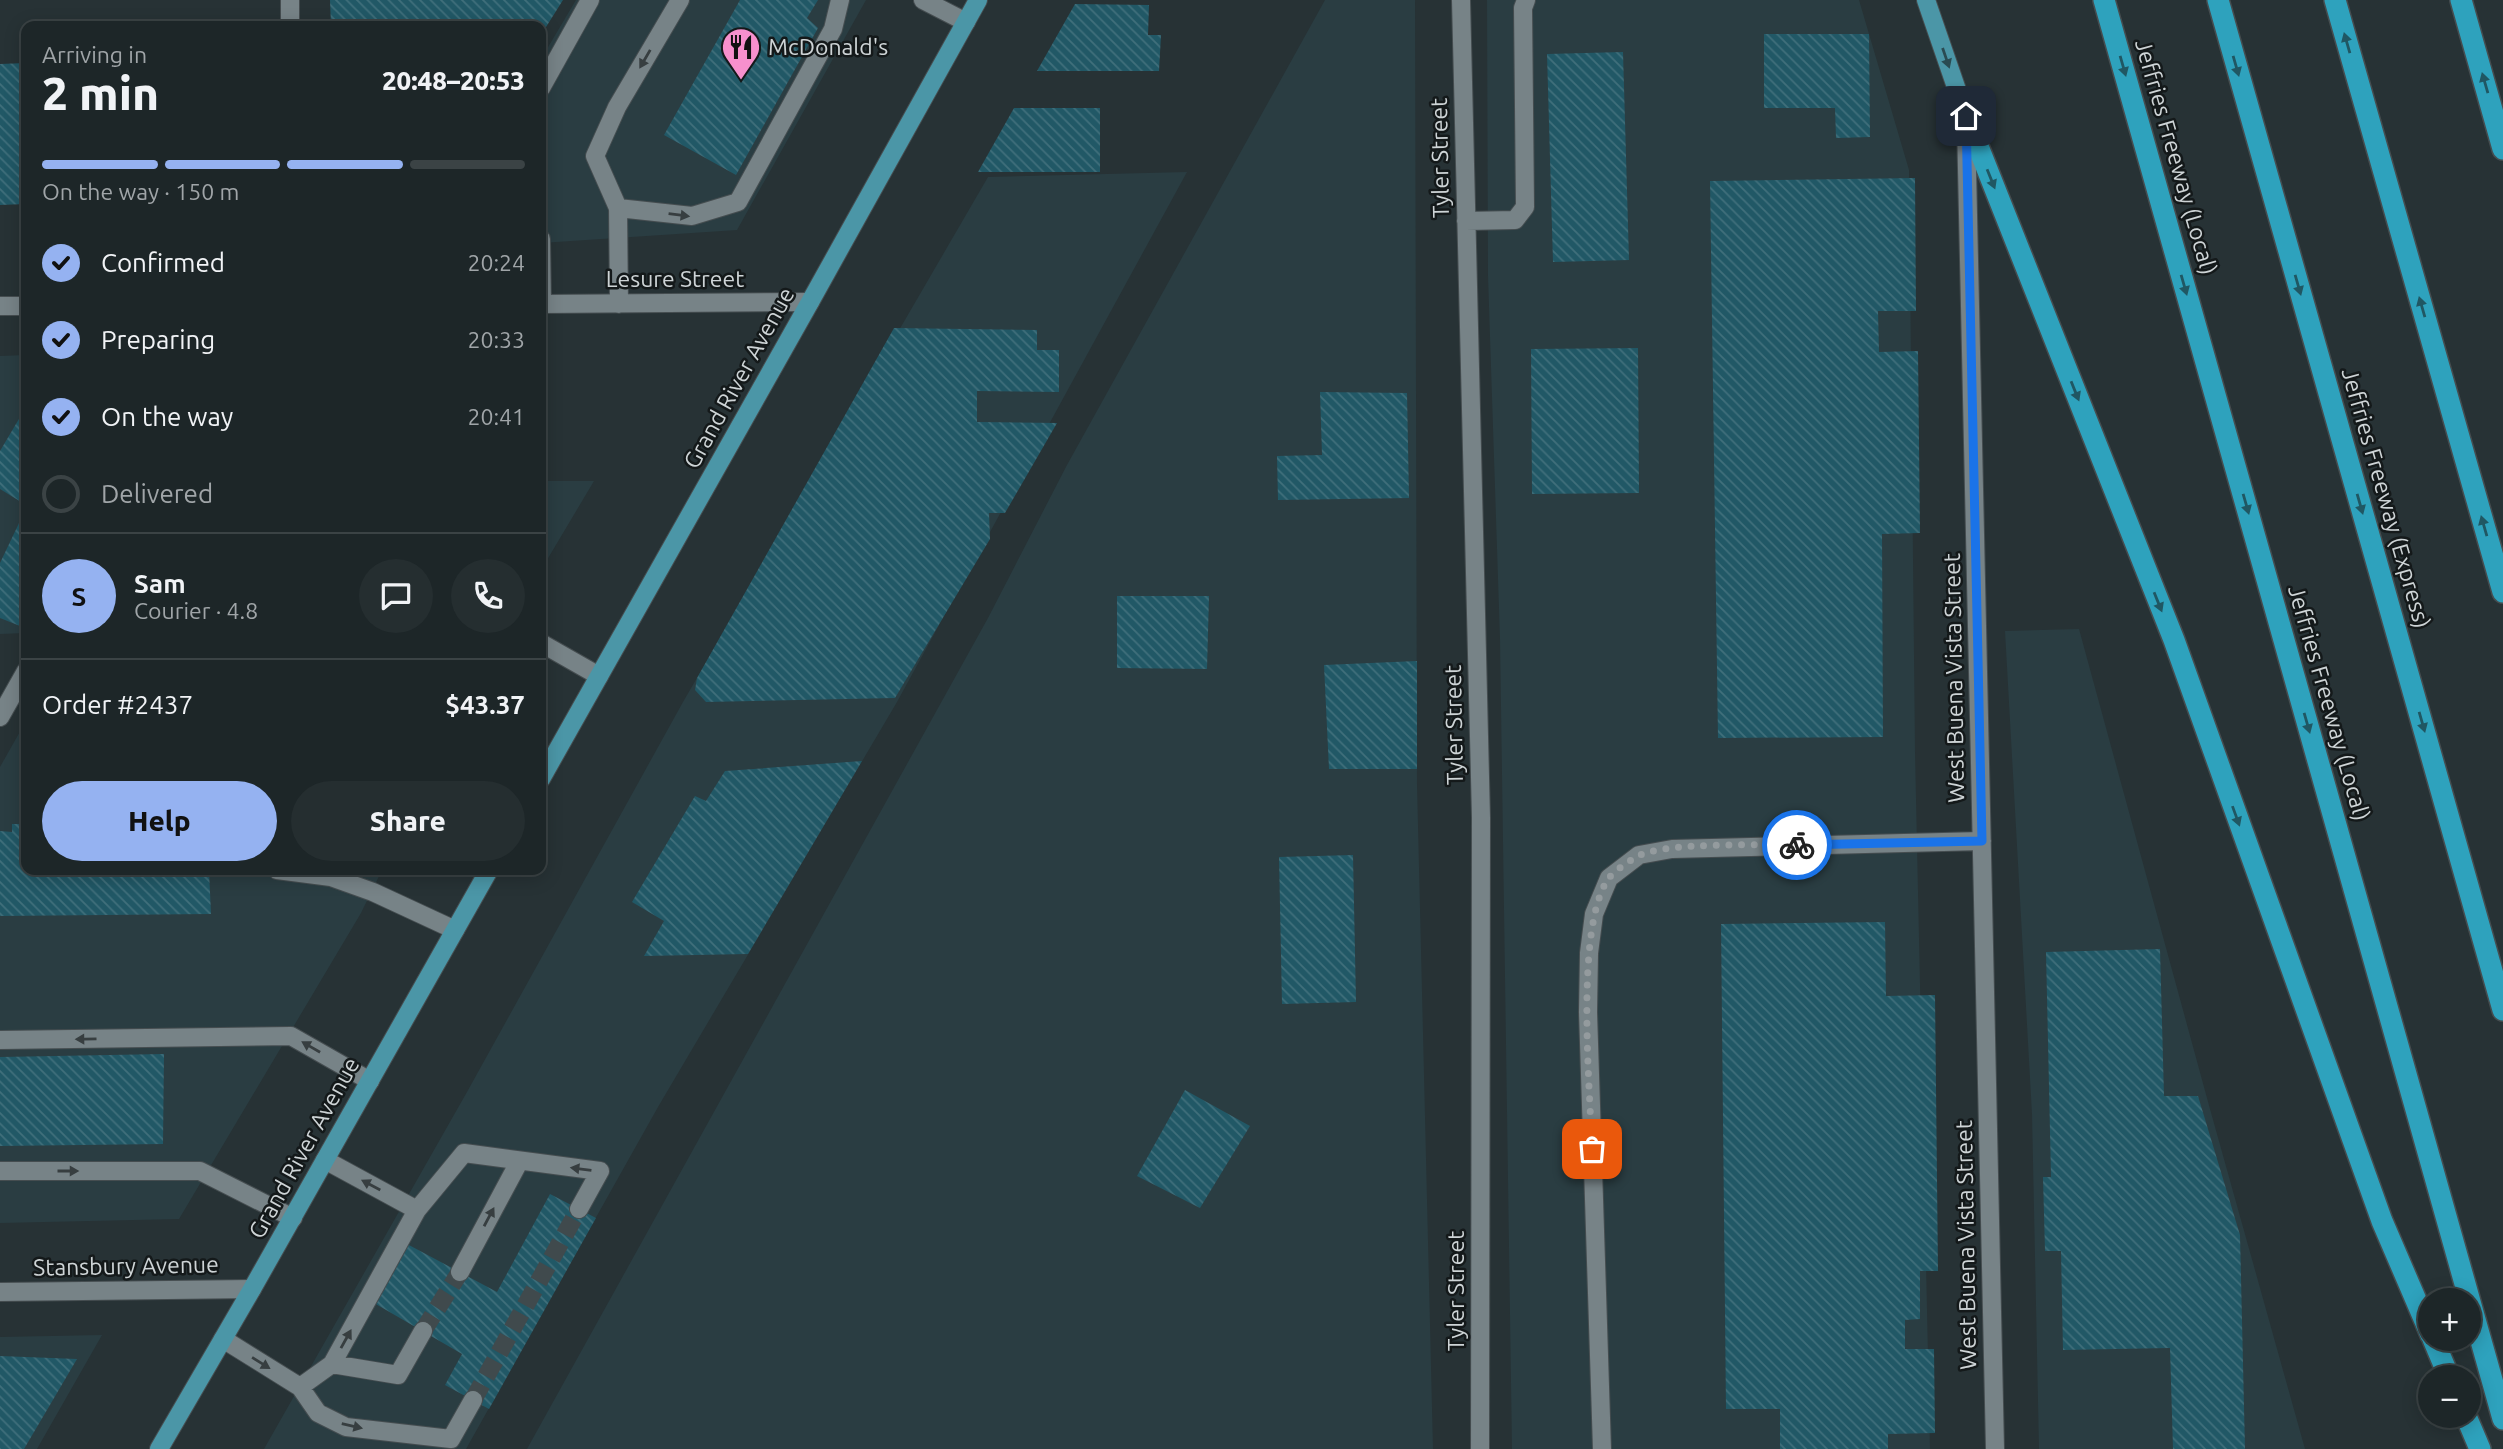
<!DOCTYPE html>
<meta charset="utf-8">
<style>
body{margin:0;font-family:Ubuntu,sans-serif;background:#252e30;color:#f1f3f6;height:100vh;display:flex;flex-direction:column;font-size:26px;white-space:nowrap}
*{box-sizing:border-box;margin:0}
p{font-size:23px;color:#a0a5a8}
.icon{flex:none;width:38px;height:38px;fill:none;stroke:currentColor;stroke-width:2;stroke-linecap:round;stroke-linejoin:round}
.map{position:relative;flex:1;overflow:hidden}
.panel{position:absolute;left:21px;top:21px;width:525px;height:854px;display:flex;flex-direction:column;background:#1d2628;border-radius:14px;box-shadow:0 4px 18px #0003,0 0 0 2px #3b4345}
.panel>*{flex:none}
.buttons{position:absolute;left:2418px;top:1288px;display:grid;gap:14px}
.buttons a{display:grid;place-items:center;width:63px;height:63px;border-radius:50%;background:#1d2628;box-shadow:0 4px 18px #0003,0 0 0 2px #3b4345;font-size:35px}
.pin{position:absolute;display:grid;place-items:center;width:60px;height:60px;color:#fff;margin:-30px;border-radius:14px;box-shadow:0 4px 10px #0006}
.courier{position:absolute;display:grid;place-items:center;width:70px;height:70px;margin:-35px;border:5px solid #1a73e8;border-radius:50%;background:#fff;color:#222;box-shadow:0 2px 9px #0007}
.headline em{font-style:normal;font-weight:800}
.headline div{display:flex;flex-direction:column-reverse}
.headline{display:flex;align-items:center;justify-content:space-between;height:119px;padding:0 21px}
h1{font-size:46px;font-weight:800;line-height:52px}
.bar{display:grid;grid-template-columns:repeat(4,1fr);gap:10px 7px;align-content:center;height:84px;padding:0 21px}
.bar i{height:9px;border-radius:5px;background:#3b4345}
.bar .active{background:#95b2f1}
.bar p{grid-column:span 4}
.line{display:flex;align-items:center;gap:18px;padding:0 21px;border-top:2px solid #3b4345}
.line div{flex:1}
.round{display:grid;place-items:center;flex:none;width:74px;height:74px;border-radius:37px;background:#252e30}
ol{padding:0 21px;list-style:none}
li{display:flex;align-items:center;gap:21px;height:77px}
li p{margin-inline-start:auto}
li .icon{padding:7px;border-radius:50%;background:#95b2f1;color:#111;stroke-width:4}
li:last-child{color:#a0a5a8}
li i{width:38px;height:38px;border:4px solid #3b4345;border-radius:50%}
.primary-button{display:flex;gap:14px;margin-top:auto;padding:14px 21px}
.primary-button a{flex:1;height:80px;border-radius:42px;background:#95b2f1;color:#111;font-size:28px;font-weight:800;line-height:80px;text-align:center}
.primary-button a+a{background:#252e30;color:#f1f3f6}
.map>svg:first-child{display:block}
.built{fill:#2a3d42}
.building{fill:url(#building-back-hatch)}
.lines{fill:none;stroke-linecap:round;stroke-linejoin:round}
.minor-tunnel{stroke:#404a4d;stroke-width:18;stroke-dasharray:18 9;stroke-linecap:butt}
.minor-casing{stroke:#454d50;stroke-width:20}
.major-casing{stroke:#454d50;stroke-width:20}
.highway-casing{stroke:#454d50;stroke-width:24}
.minor{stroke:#778387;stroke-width:18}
.major{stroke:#4b96a7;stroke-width:18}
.highway{stroke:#2ea2bd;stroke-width:21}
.oneway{fill:#205763}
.oneway2{fill:#2a4b52}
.oneway3{fill:#373e40}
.done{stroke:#949b9e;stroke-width:7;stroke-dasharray:0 12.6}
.route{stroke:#1a73e8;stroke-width:9}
.labels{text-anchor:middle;stroke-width:5;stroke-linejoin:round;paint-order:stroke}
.poi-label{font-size:23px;fill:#ced4d6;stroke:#14191a;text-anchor:start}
.street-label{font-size:23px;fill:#ced4d6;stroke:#14191a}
</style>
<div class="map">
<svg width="2503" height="1449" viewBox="0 0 2503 1449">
<defs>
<pattern id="building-back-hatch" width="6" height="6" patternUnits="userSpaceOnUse" patternTransform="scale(1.75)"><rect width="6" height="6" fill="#215866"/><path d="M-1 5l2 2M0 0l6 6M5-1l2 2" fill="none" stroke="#406f7b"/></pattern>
</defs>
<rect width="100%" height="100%" fill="#273235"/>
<!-- built -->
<path class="built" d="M576,0H866L737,230L541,243V59Z
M1325,0H1415L1417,784L1433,1449H527L988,618L1067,465Z
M1487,0H1859L1909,170L1915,752L1930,1449H1512L1500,639L1488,276Z
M1187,172L897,702L658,1107L466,1449H264L467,1092L683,702L988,177Z
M26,355V633L0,634V356Z
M541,481H594L541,570Z
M2079,629L2210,1109L2305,1449H2039L2032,1114L2005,631Z
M26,721V870H382L361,913L179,1219L0,1223V767Z
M102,1335L37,1449H0V1337Z"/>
<!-- building -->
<path class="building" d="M330,0H563L541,35V26H331Z
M740,0H818L807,18L818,28L736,175L664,135Z
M1075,4L1149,5L1148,35H1161L1159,71H1037Z
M1764,34H1869L1870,137L1836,138L1835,108H1764Z
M1623,52L1629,260L1553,262L1547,54Z
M26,63V204L0,205V64Z
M1014,108H1100V172H978Z
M1915,178L1916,311H1878L1879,352L1918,351L1920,533L1882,534L1883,737L1718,738L1710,181Z
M894,328L1037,330V350H1059V392L977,391V422L1057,423L1005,513H989L990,539L895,698L706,702L695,690L697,678Z
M1638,348L1639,493L1532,494L1531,349Z
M1320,392L1407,393L1409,498L1278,500L1277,456L1322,455Z
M26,407V505L0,489V451Z
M20,521L26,524V611L20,626L0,618V563Z
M1117,596H1209L1207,669L1117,668Z
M1417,661V769H1329L1324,665Z
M862,761L748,954L644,956L664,921L632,902L695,796L706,801L725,771Z
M12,824H26V870H209L211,914L0,916V831L12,832Z
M1353,855L1356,1002L1282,1004L1279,857Z
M1885,922L1886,996L1935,995L1938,1271H1920V1319L1905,1320V1349H1934L1935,1433L1888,1434V1449H1780V1409H1726L1721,924Z
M2160,949L2164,1096H2198L2240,1235L2245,1449H2173L2170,1348L2063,1350L2061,1251H2045L2043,1177H2051L2046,952Z
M164,1054L163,1144L0,1146V1057Z
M1185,1090L1250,1126L1200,1208L1137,1176Z
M550,1194L596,1218L489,1409L445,1385L462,1354L374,1303L407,1244L497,1292Z
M0,1356L77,1359L24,1449H0Z"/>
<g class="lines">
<!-- minor-tunnel -->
<path class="minor-tunnel" d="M423,1331L460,1272
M473,1400L579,1209"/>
<!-- minor casing -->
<g class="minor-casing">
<path id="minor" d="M290,0V26
M680,0L617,107L595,156L618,208L692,216L738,202L833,29L840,0
M923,0L966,22
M1461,0L1481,818L1480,1449
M541,88L590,0
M1966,123L1995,1449
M618,208L619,304
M1466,221L1515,220L1525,207L1523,8L1526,0
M541,239L542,304
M541,304L810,302
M0,306H26
M541,643L599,676
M0,717L26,671
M277,870L331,877L373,892L455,930
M0,1040L291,1036L370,1081
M325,1160L417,1210
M0,1171H200L293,1218
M460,1272L519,1162
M0,1292L252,1289
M223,1339L300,1387L318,1413L346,1427L451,1439L473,1400
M332,1364L398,1375L423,1331
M300,1387L332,1364L417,1210L464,1153L600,1171L579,1209
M1602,1449L1588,1012L1589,953L1594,914L1609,878L1639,855L1672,849L1982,841"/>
</g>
<!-- major casing -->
<g class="major-casing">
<path id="major" d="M1926,0L1966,116
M541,779L810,302L978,0
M159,1449L252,1289L489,870"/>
</g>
<!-- highway casing -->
<g class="highway-casing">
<path id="highway" d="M2104,0L2503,1419
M2218,0L2503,1010
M2335,0L2503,592
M2461,0L2503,149
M1966,116L2174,640L2382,1221L2431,1335
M2433,1339L2449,1377
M2466,1416L2480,1449"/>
</g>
<!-- minor -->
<use href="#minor" class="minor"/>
<!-- major -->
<use href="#major" class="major"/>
<!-- highway -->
<use href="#highway" class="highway"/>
</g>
<!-- one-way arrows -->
<defs><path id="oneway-solid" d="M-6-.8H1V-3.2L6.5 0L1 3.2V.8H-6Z" transform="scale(1.75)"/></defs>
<g class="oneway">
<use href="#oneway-solid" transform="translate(2347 43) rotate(-106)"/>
<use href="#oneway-solid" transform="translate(2123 66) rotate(74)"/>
<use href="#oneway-solid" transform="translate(2236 66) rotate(74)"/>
<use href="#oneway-solid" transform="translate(2485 83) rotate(-106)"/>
<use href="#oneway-solid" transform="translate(1991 179) rotate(68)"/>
<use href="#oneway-solid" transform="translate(2184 285) rotate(74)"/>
<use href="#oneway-solid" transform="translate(2298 285) rotate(74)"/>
<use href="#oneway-solid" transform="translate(2422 307) rotate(-106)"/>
<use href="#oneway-solid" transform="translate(2075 391) rotate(68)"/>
<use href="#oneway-solid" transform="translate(2246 504) rotate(74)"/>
<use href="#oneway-solid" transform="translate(2360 504) rotate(74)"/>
<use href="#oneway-solid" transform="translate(2484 526) rotate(-106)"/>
<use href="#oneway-solid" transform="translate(2158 602) rotate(68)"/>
<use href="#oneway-solid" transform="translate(2422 722) rotate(74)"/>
<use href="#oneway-solid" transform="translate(2307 723) rotate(74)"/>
<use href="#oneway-solid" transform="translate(2236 816) rotate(70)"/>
</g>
<use class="oneway2" href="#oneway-solid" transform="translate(1946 58) rotate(71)"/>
<g class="oneway3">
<use href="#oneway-solid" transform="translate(645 59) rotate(120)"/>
<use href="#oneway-solid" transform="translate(679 215) rotate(7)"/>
<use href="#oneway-solid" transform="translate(86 1039) rotate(179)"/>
<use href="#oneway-solid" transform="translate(311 1047) rotate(-150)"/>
<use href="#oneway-solid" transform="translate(581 1169) rotate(-173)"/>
<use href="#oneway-solid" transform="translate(68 1171)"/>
<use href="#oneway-solid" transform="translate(371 1185) rotate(-152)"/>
<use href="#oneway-solid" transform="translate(489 1217) rotate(-62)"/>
<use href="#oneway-solid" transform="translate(346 1339) rotate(-61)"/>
<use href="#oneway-solid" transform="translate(261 1363) rotate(32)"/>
<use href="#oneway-solid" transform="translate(352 1426) rotate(13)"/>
</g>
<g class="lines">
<!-- done -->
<path class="done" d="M1592,1149C1590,1086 1575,929 1608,879C1614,871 1629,861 1638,856C1663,842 1764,845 1797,845"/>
<!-- route -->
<path class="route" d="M1797,845L1982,841L1966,116"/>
</g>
<!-- icons -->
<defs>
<g id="restaurant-pin" transform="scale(2.0125)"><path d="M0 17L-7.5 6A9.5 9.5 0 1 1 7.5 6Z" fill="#f790cd" stroke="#14191a"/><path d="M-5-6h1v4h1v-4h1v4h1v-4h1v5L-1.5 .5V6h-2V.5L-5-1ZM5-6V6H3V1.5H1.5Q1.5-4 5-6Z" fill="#111"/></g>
</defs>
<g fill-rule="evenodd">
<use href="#restaurant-pin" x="741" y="47"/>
</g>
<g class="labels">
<!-- poi labels -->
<g class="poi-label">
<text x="768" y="55">McDonald's</text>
</g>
<!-- street labels -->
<g class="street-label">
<text transform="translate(2176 157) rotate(74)" y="8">Jeffries Freeway (Local)</text>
<text transform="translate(1440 158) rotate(-91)" y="8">Tyler Street</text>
<text x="675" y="287">Lesure Street</text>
<text transform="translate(739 378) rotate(-61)" y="8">Grand River Avenue</text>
<text transform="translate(2386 498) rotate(74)" y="8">Jeffries Freeway (Express)</text>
<text transform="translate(1954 678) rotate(-91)" y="8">West Buena Vista Street</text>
<text transform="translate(2329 703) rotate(74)" y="8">Jeffries Freeway (Local)</text>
<text transform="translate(1454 725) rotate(-91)" y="8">Tyler Street</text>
<text transform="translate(304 1148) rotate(-61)" y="8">Grand River Avenue</text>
<text transform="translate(1966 1245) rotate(-91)" y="8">West Buena Vista Street</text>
<text transform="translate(126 1266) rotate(-1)" y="8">Stansbury Avenue</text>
<text transform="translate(1456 1291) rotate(-90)" y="8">Tyler Street</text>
</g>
</g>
</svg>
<div class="buttons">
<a>+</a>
<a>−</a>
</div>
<div class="pin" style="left:1592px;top:1149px;background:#ea580c"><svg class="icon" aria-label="bag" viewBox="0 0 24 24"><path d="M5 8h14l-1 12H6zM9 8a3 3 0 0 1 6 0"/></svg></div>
<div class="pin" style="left:1966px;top:116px;background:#1f2937"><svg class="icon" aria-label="home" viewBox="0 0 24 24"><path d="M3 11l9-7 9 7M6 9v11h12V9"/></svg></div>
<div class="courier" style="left:1797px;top:845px"><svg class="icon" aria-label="bike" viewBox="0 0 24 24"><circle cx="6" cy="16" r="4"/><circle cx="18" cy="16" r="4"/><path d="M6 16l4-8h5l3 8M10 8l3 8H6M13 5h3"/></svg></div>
<section class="panel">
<div class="headline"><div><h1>2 min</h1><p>Arriving in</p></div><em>20:48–20:53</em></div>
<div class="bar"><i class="active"></i><i class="active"></i><i class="active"></i><i></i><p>On the way · 150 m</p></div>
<ol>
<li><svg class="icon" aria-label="check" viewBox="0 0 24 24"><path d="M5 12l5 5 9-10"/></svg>Confirmed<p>20:24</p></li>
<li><svg class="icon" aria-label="check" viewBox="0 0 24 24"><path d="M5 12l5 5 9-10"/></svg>Preparing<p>20:33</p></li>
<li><svg class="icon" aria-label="check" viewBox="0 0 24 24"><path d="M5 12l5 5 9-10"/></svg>On the way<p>20:41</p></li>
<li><i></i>Delivered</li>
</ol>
<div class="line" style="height:126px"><b class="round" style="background:#95b2f1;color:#111">S</b><div><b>Sam</b><p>Courier · 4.8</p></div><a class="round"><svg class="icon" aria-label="chat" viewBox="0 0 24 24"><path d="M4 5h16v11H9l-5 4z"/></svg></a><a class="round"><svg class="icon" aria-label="phone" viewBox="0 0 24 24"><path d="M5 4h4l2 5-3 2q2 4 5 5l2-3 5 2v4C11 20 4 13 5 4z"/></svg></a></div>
<div class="line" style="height:91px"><div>Order #2437</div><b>$43.37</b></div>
<div class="primary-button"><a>Help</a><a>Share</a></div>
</section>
</div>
